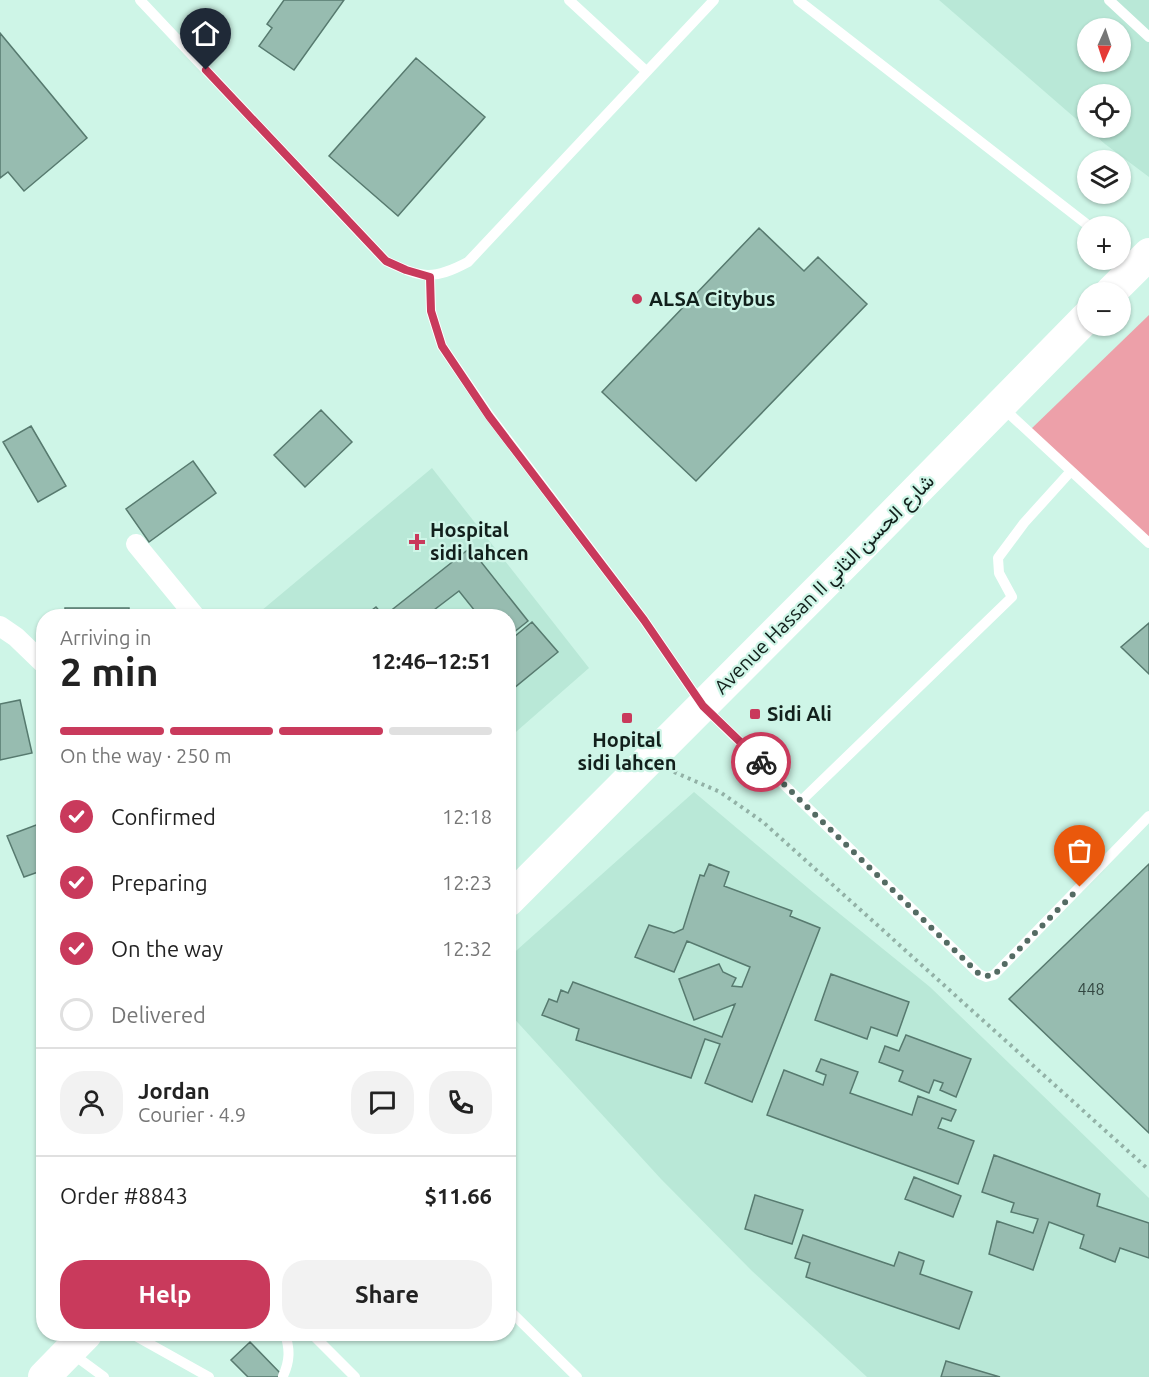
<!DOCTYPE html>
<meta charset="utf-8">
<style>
body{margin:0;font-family:Ubuntu,Vazirmatn,sans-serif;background:#f2f2f2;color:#222;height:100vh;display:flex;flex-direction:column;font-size:22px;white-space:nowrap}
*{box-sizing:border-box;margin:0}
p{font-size:20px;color:#767676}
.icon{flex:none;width:33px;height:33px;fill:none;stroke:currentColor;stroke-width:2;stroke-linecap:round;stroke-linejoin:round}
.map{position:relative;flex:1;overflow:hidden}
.side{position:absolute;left:36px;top:609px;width:480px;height:732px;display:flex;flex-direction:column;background:#fff;border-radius:24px;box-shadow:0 2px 4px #0004}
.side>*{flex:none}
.needle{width:39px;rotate:183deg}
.buttons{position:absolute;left:1077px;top:18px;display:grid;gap:12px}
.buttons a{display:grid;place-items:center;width:54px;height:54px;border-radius:50%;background:#fff;box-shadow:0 2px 4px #0004;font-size:30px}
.pin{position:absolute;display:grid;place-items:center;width:51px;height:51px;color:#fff;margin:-62px -26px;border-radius:50% 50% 50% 0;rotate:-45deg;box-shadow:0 0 6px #0007}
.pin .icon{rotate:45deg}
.courier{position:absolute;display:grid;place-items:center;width:60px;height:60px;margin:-30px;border:4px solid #c93a5c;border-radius:50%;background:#fff;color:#222;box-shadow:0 2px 8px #0007}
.overview em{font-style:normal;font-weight:600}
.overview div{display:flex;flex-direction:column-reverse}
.overview{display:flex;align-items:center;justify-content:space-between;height:102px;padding:0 24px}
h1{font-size:39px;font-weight:600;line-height:45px}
.bar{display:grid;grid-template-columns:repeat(4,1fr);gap:9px 6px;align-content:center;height:72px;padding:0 24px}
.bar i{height:8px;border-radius:4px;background:#e0e0e0}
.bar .on{background:#c93a5c}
.bar p{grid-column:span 4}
.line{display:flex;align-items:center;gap:15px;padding:0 24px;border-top:2px solid #e0e0e0}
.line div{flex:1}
.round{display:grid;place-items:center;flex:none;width:63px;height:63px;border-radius:24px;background:#f2f2f2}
ol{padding:0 24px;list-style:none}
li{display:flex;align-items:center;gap:18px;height:66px}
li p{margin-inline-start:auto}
li .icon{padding:6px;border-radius:50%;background:#c93a5c;color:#fff;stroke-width:4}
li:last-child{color:#767676}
li i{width:33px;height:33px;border:3px solid #e0e0e0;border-radius:50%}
.primary-button{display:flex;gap:12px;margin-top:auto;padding:12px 24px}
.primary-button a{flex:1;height:69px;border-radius:24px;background:#c93a5c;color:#fff;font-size:24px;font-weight:600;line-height:69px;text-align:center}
.primary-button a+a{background:#f2f2f2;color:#222}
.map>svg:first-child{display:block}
.built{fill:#b9e8d7;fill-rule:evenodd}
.green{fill:#eda0a9}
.building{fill:#97bcb0;stroke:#577a6f;stroke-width:1.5}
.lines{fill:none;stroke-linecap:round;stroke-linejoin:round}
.path{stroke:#92b1a6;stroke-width:4;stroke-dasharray:3 4.5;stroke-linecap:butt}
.service{stroke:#fff;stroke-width:10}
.minor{stroke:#fff;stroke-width:20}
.primary{stroke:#fff;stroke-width:32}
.done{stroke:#546b63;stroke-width:6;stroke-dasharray:0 10.8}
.route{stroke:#c93a5c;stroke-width:8}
.poi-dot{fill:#c93a5c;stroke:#cef5e7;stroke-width:2}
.labels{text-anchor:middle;stroke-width:4.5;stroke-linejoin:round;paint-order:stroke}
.number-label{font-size:16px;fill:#334741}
.poi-label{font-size:20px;font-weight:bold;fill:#12201c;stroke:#cef5e7;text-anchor:start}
.street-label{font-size:20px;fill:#12201c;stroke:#cef5e7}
</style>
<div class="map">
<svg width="1149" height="1377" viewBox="0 0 1149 1377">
<rect width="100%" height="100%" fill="#cef5e7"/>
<!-- built -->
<path class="built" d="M939,0H1149V177L1105,144ZM1088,28H1120V62H1088ZM1088,94H1120V128H1088Z
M432,468L589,668L509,738L508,616H255Z
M694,792L814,893L930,987L1149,1198V1377H867L752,1271L661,1179L509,1013L508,958Z"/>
<!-- green -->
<path class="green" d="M1149,315V539L1030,430Z"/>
<!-- building -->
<path class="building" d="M284,0H344L294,70L259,46L272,28L267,24Z
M0,33L87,138L24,191L8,172L0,178Z
M416,58L485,117L398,216L329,156Z
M759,228L804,271L818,257L867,304L696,481L602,392Z
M321,410L352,442L305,487L274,455Z
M31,426L66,486L38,502L3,442Z
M193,461L216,493L149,542L126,509Z
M470,548L528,621L508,637V616H479L459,591L426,616H364L376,607L384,616Z
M65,608H129V616H65Z
M532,622L558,652L508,693V642Z
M1149,623V674L1121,647Z
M20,700L32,753L0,760V704Z
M44,822V870L24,877L7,836Z
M709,864L729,872L724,886L792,911L790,916L820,928L752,1102L705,1083L720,1044L705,1039L691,1078L576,1040L579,1029L542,1015L549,999L557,1002L561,990L568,993L573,982L722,1037L735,1004L694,1020L679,979L719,964L723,972L736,978L732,986L742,987L750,967L687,941L674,972L635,957L649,925L674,933L683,929L700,875L704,876Z
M1149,864V1133L1009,999Z
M831,974L909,1002L897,1036L871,1027L867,1039L815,1020Z
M906,1035L971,1059L956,1097L940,1090L943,1083L934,1080L929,1093L899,1081L903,1071L879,1062L885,1046L899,1051Z
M821,1059L858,1072L850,1093L912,1115L918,1096L956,1110L951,1121L942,1118L938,1128L974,1141L958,1184L767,1115L784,1070L823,1085L826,1075L816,1071Z
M994,1155L1100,1194L1097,1206L1149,1223V1258L1120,1248L1115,1262L1080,1248L1084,1235L1049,1222L1033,1270L989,1254L997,1221L1033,1233L1038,1219L1011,1212L1014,1203L982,1192Z
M914,1177L961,1196L953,1217L905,1199Z
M755,1195L803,1210L792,1244L745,1229Z
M803,1235L894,1266L899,1252L924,1261L920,1274L972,1292L959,1329L806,1277L810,1263L795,1258Z
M250,1342L284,1377H248L231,1360Z
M946,1361L1000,1377H941Z"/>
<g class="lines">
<!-- path -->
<path class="path" d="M674,772L720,792L763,822L1149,1170"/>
<!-- service -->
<path class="service" d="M140,0L386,261C422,278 432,281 468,262L714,0
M569,0L646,71
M798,0L1089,226
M1109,0L1149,37
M1120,251L1137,264
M430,277L431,311L442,346L489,415L644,620L703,706L979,974L986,977L994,975L1149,816
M1003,408L1149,543
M801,801L1012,597L999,573L998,558L1024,523L1071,471
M508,1309L577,1377
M132,1334L209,1377
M312,1334L355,1377
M70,1352L104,1377
M283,1376C290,1361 290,1349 285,1334"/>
<!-- minor -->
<path class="minor" d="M136,544L195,616
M0,626L16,637L44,664"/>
<!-- primary -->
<path class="primary" d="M1111,292L1149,254
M508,901L856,552L1088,316
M44,1377L86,1334"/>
</g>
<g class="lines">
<!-- done -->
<path class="done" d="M761,762L979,974L986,976L994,975L1080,887"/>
<!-- route -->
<path class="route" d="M206,70L386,261L406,270L430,277L431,311L442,346L489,416L644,620L703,706L761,762"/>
</g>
<!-- markers -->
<g class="poi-dot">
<circle cx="637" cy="299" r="6"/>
<path d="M414 533h6v6h6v6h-6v6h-6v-6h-6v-6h6z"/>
<rect x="749" y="708" width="12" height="12" rx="3"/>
<rect x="621" y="712" width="12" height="12" rx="3"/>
</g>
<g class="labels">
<!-- number labels -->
<g class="number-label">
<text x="1091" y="995">448</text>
</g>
<!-- poi labels -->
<g class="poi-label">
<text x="649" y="306">ALSA Citybus</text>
<text x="430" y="537">Hospital<tspan x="430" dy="23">sidi lahcen</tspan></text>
<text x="767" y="721">Sidi Ali</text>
<text x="627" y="747" text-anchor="middle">Hopital<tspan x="627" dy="23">sidi lahcen</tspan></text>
</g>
<!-- street labels -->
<g class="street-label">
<text transform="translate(824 584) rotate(-45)" y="7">Avenue Hassan II شارع الحسن الثاني</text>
</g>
</g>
</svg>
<div class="buttons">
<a><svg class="needle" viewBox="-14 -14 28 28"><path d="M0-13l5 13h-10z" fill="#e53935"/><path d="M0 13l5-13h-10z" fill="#767676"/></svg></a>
<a><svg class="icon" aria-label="locate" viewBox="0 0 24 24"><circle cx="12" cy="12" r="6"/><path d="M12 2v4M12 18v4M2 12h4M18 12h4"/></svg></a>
<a><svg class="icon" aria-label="layers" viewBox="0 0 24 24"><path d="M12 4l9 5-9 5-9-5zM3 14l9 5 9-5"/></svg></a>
<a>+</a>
<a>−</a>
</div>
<div class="pin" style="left:1080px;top:887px;background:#ea580c"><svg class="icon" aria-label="bag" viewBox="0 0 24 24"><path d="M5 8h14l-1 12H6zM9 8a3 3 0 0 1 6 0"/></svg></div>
<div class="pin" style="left:206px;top:70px;background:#1f2937"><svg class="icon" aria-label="home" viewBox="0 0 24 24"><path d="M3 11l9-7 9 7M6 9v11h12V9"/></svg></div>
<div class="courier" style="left:761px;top:762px"><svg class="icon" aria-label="bike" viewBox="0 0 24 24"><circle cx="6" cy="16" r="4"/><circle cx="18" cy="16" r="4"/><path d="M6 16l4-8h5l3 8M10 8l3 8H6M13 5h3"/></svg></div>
<section class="side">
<div class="overview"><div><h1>2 min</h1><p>Arriving in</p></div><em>12:46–12:51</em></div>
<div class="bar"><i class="on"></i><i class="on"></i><i class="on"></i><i></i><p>On the way · 250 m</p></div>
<ol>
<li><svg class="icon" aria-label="check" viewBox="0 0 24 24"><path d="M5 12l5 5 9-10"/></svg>Confirmed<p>12:18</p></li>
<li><svg class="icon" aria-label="check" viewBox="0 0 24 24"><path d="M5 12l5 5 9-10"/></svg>Preparing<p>12:23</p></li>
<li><svg class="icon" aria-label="check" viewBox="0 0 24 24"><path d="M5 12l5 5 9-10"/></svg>On the way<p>12:32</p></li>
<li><i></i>Delivered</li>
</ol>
<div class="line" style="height:108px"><a class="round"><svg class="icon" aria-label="person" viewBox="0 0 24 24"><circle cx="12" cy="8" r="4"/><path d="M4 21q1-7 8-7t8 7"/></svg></a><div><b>Jordan</b><p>Courier · 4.9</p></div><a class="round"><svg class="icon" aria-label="chat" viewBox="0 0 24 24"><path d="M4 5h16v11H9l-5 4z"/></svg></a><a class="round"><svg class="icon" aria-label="phone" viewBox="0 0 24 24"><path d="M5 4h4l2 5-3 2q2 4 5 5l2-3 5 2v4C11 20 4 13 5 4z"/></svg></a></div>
<div class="line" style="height:78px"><div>Order #8843</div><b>$11.66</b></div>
<div class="primary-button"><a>Help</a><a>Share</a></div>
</section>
</div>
